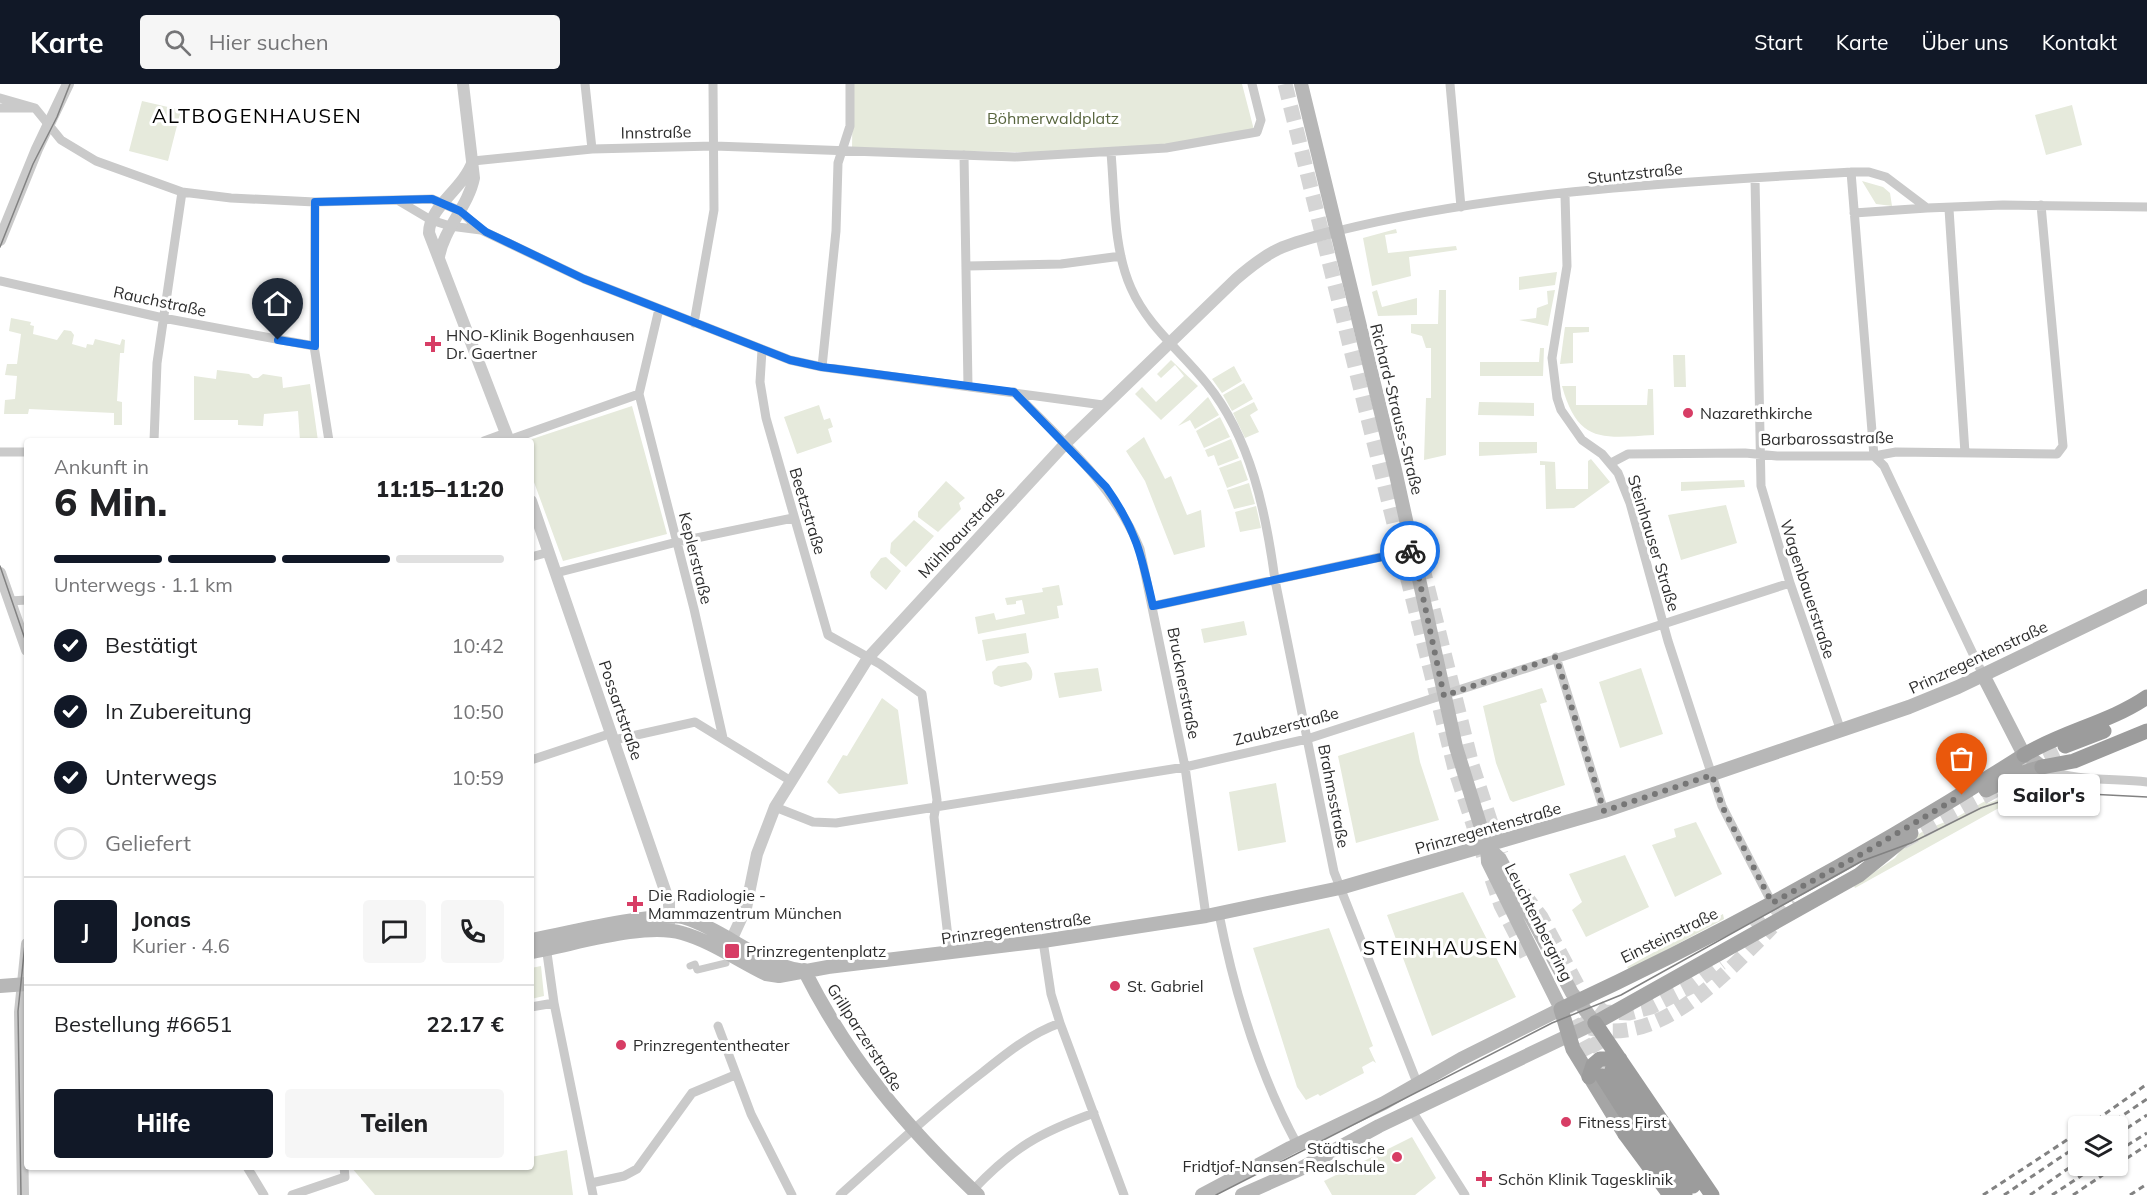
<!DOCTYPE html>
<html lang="de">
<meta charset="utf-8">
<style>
body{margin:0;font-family:Mulish,sans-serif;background:#f6f6f6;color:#202124;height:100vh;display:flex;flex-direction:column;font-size:22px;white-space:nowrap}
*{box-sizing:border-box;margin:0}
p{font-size:20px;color:#757577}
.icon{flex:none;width:33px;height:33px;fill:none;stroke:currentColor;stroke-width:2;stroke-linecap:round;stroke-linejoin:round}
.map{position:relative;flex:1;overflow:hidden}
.drawer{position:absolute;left:24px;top:354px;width:510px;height:732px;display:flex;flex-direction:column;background:#fff;border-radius:6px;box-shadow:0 2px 4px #0004}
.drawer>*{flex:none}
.buttons{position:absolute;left:2068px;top:1032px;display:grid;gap:12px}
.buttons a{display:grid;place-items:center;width:60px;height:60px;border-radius:6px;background:#fff;box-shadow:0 2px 4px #0004;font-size:30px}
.pin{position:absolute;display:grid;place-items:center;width:51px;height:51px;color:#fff;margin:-62px -26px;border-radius:50% 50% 50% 0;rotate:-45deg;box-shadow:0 0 6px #0007}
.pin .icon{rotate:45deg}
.courier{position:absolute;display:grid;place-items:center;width:60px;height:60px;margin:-30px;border:4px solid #1a73e8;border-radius:50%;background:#fff;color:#222;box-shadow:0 2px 8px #0007}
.bubble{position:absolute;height:42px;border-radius:6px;background:#fff;box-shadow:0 2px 4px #0004;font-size:20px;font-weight:800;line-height:42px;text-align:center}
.summary em{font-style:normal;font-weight:800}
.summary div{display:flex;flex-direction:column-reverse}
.summary{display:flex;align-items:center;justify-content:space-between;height:102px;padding:0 30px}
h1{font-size:39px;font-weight:800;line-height:45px}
.bar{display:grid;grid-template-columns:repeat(4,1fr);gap:9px 6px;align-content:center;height:72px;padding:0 30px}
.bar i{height:8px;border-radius:4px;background:#e0e0e0}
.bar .active{background:#111827}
.bar p{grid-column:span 4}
.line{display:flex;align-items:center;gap:15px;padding:0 30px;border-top:2px solid #e0e0e0}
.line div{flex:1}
.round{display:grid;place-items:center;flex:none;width:63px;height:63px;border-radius:6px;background:#f6f6f6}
ol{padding:0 30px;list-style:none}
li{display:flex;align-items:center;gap:18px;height:66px}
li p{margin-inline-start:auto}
li .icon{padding:6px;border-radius:50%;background:#111827;color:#fff;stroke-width:4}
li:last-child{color:#757577}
li i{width:33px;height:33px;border:3px solid #e0e0e0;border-radius:50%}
.cta{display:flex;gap:12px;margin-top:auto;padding:12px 30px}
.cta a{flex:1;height:69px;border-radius:6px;background:#111827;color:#fff;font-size:24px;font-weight:800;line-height:69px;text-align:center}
.cta a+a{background:#f6f6f6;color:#202124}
header{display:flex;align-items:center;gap:36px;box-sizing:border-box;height:84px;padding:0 30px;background:#111827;color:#fff}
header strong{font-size:28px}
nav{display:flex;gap:33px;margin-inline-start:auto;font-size:21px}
.search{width:420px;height:54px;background:#f6f6f6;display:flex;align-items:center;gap:15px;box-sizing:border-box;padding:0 21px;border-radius:6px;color:#757577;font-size:22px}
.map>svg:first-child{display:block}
.green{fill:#e6eadc}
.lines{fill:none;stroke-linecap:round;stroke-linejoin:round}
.trunk-tunnel{stroke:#d5d5d5;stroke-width:15;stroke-dasharray:15 8;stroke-linecap:butt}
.pedestrian{stroke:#cacaca;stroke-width:7}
.minor{stroke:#cacaca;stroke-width:9}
.tertiary{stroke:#cacaca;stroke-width:12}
.secondary{stroke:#b7b7b7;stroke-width:14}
.primary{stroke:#a5a5a5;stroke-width:15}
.trunk{stroke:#9c9c9c;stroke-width:15}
.tram{stroke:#828282;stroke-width:1.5}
.rail{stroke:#828282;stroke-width:3;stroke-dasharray:6 4.5;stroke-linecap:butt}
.done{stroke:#767676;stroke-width:6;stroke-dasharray:0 10.8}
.route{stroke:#1a73e8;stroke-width:8}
.poi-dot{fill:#d73d65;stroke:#fff;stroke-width:2}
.labels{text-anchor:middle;stroke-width:6;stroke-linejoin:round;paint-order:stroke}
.park-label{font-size:16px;fill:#58653e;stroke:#fff}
.street-label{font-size:16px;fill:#2d2d2d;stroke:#fff}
.poi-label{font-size:16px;fill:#2d2d2d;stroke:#fff;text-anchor:start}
.quarter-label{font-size:20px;letter-spacing:1.5px;fill:#000;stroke:#fff}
</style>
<header>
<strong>Karte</strong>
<div class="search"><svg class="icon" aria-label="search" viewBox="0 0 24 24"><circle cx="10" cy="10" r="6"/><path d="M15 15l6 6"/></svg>Hier suchen</div>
<nav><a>Start</a><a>Karte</a><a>Über uns</a><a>Kontakt</a></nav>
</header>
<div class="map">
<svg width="2147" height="1111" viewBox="0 0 2147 1111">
<rect width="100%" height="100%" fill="#fff"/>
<!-- green -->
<path class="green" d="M853,0H1242L1254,46C1206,55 1158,64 1109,67C1023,70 938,66 852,64Z
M142,17L181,26L168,77L129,67Z
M2072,21L2082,61L2046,71L2035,31Z
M1862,97L1883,103L1890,109L1892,122L1876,120Z
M1396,145L1397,149L1385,151L1388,169L1456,162L1457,166L1409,173L1411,192L1372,202L1363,154Z
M1557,188L1555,201L1519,206V193Z
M1377,206L1382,223L1417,214V231L1378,232L1372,208Z
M1439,206H1446V371L1424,376L1426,314H1431V264H1426L1422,252L1411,249V240H1438Z
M1555,206L1548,242L1519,236L1536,234L1537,224L1548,220L1547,207Z
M11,234L31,238L30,241L34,242L33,250L57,256L64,246L71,247L74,251L72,260L86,264L87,260L93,261L95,255L120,261L122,255L125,256L124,269H120L117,317L122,318V341H114V329L29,325L28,330H4L5,316L15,315L17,292L5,291L7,280H17L21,250L9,247Z
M1565,243H1589V248L1573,249V279L1560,280Z
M1540,264H1544L1543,292H1480V278H1539Z
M1673,271H1685L1686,303H1674Z
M1171,276L1198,302L1161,336L1135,310L1142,303L1156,318L1184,292L1175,281L1161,294L1157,290Z
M1234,282L1242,297L1222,309L1212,295Z
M217,286L249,290L253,294H258L263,290L282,293L283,304L310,300L318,357H300L298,327L264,330L263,342L238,341V336H194V292L216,295Z
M1244,299L1253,315L1232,327L1223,311Z
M1562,302H1576V321H1647L1648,305H1653L1654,351C1603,354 1578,360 1562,302Z
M1208,313L1219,331L1195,345L1190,336L1178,342Z
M1254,318L1258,326L1250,331L1259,348L1245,354L1233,329Z
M1479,318L1534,319V332L1478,331Z
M819,321L824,336L830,334L833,343L828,345L832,358L797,370L784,333Z
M632,322L667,450L563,477L531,390V357H526Z
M1220,333L1230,353L1204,364L1196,347Z
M1144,353L1165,395L1171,392L1187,431L1201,426L1205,463L1174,471L1145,397L1126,367Z
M1231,355L1239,374L1218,382L1214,371L1208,373L1205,366Z
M1479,358H1537V369L1479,372Z
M1591,375L1610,398L1574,424L1546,425L1545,381H1540V377L1555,378L1556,405H1588V377Z
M1241,376L1248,396L1227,404L1219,384Z
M1744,396L1745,403L1681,407V398Z
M946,397L965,414L959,419L961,425L938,448L918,433V428Z
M1249,399L1255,420L1234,425L1227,406Z
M1726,421L1737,459L1681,476L1668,431Z
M1256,422L1261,444L1240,448L1235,428Z
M914,436L934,452L906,483L890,469L891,459Z
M886,473L901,487L886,506L871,493L870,488L881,474Z
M1059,501L1063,521L1057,522L1059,534L978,550L975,533L994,529L996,536L1025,530L1022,516L1016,517V520L1007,521L1005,514L1043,508L1042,504Z
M1244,537L1247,551L1204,559L1201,545Z
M1026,549L1029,569L986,577L982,556Z
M1026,578C1032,583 1034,590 1031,596L1001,603L994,600L992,588L998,582Z
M1098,584L1102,607L1059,614L1054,589Z
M1641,584L1663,650L1620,664L1599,598Z
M1542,604L1547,618L1540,620L1565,701L1513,718L1510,716L1496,679L1483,622Z
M882,614L898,626L908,700L839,710L827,698L843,671L847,672Z
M1414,648L1420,678L1439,736L1356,759L1338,672Z
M1276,699L1286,758L1238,767L1229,708Z
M2006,713V720L1855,804L1854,802L1895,774L1907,758L1925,746L1955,734L1987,716L1988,719Z
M1696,738L1722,790L1675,813L1652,761L1676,753L1674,745Z
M1625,771L1649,823L1586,853L1572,826L1582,818L1569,790Z
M1463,808L1516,913L1432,952L1387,831Z
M1723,830L1724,835L1629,886L1627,883Z
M1329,844L1373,962L1369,964L1376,979L1373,977L1362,983L1364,989L1320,1012L1318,1010L1306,1016L1297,1003L1253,864Z
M541,882L544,912L531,915V884Z
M1412,1053L1436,1094L1415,1111H1332L1324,1097Z
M567,1066L573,1111H375L351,1083H531V1073Z"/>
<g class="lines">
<!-- trunk-tunnel -->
<path class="trunk-tunnel" d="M1285,0L1455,685L1485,776
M1422,481L1472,681L1501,770
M2023,682L2065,662
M1902,758L1999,704
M1492,795L1501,821L1528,874
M1523,809L1541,833L1583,912L1604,928L1629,929L1651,923L1690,903L1721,879
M1755,846L1791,814
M1570,913L1610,983
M1572,937L1600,990
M1590,944C1661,963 1727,888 1772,843"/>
<!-- pedestrian -->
<path class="pedestrian" d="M690,882L695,880L697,886L726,879"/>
<!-- minor -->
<path class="minor" d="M585,0L592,65
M1450,0L1461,123
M0,14L35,24L61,56L96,77L182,108L231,114L315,118L432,115L460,127L481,146
M0,24H31
M1111,69C1115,113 1113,164 1131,204C1148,243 1181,267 1207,300C1251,354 1266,429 1275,496L1334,788L1418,1001
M964,71L968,302
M473,77L592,65L714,62L1015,73L1166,64L1257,48L1261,36L1252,0
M1851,88L1874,372L1884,382L1983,591
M1755,94L1761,402L1790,499L1841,647
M1565,111L1567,182L1552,274L1557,314L1561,326L1582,356L1602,370L1618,389L1630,419L1668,557L1722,722L1772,819
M399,117L431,136L450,142L481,146L584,195L790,276L822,283L1103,321
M315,118L314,262L329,357
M1949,125L1965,369
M1854,129L1927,124
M1337,147C1502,106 1682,98 1851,88H1869L1886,93L1927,124L2003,121L2147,123
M967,182L1061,180L1121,172
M0,197L163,234L314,262
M659,225L639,310L694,525L723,654
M694,239L714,126L713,0
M762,266L760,298L766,334L828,551L880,580L922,610L937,716L934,733L950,870
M822,283L836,147L838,79L850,42V0
M1014,308C1062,357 1114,401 1140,465L1185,683L1206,832
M509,356L639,310
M154,357L157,279L182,108
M484,357L506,349
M0,368H27
M1611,379L1628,370L1745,369L1777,372H1874L1896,368L2057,370L2063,362L2041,121
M531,473L549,468
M556,489L677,458L793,434
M10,517L27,516
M1153,522L1413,466
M1556,573L1604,727
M614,656L695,638L791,697
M531,676L612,649
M2043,684C2075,698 2113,694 2147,698
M775,723L813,738L836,739L1185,683L1307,655L1790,499
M1219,830C1235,911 1259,990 1298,1062
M1043,857L1051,910L1060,939L1124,1111
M546,862L554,919L593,1111
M531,923L554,919
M718,942L751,1030L792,1111
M1412,1027L1465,1111
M247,1083L264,1111
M591,1099L624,1092L637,1085L692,1009L735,991
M973,1106C1014,1063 1039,1049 1094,1029
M292,1111L345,1093L344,1083
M840,1111C887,1069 933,1026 983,988C1008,968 1030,950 1060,939"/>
<!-- tertiary -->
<path class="tertiary" d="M473,77C463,106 429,122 429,149L509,357
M0,156L37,65L68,0
M439,173C444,144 468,123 474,94L463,0
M531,417L669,818V840
M0,489L27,566
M728,863L746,824L757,770L775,723L868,574L1065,360L1236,195C1275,161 1288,160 1337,147
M23,1111L20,928L27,860"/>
<!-- secondary -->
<path class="secondary" d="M1983,591L2022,667L2042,683
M531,856C563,850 660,826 686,834C726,847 757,879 799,886
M531,868C573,861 643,838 682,849C711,857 739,877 766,890L779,892L828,883L1043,857L1206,832L1340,804L1604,727L1909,623L1958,603L2147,512
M804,886C850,977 905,1042 978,1111
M0,902L27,900
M1202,1111L1290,1064L1384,1019L1461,975L1561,925L1488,778L1487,763L1456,663L1395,386L1301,0
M1242,1111L1300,1085L1379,1042L1595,939L1572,909L1500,775L1487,763"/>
<!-- primary -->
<path class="primary" d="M1986,706L2016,691L2042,683
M1595,939L1859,791L1911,749
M1625,1050L1573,965L1561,925C1720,851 1876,766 2024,671"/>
<!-- trunk -->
<path class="trunk" d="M2065,662L2104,647
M2024,671C2063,647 2109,639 2147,613
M2042,683L2074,677L2147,647
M1595,939L1712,1111
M1612,986L1648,1043L1693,1102
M1602,992L1639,1050L1685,1111
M1589,993L1593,981L1600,975H1620
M1625,1050L1670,1111"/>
<!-- tram -->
<path class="tram" d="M0,163L33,80L57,33L70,0
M0,482L27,561
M21,1111L18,927L27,841
M1216,1111L1552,939L1621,911L1862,777L1911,759L1981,724L2014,713L2050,708L2147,713"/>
<!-- rail -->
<path class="rail" d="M2088,1042L2147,1000
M2107,1042L2147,1015
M2118,1050L2147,1031
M2118,1067L2147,1049
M2118,1080L2147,1061
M1983,1111L2079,1048
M2004,1111L2079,1061
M2030,1111L2079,1077
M2052,1111L2096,1082
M2073,1111L2116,1082
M2130,1111L2147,1100"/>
</g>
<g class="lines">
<!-- done -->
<path class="done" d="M1410,467L1413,466L1444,612L1556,573L1604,727L1712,691L1722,722L1772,819L1867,767L1962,711"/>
<!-- route -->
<path class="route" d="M278,256L315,262V118L432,115L460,127L486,148L584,195L790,276L822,283L1014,308L1106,403C1136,445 1142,473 1153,522L1410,467"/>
</g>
<!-- markers -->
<g class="poi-dot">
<path d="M430 251h6v6h6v6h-6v6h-6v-6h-6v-6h6z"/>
<circle cx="1688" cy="329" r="6"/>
<path d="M632 811h6v6h6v6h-6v6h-6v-6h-6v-6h6z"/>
<rect x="724" y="859" width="16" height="16" rx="3"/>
<circle cx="1115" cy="902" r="6"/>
<circle cx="621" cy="961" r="6"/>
<circle cx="1566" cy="1038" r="6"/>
<circle cx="1397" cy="1073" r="6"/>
<path d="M1481 1086h6v6h6v6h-6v6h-6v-6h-6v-6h6z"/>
</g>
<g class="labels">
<!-- park labels -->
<g class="park-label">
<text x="1053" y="40">Böhmerwaldplatz</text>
</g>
<!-- street labels -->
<g class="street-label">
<text transform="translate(656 48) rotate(-1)" y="6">Innstraße</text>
<text transform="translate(1635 89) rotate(-6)" y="6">Stuntzstraße</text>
<text transform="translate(160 217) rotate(12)" y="6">Rauchstraße</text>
<text transform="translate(1397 325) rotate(76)" y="6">Richard-Strauss-Straße</text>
<text transform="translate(1827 354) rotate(-1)" y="6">Barbarossastraße</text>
<text transform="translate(808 427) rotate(73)" y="6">Beetzstraße</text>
<text transform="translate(961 448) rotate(-47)" y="6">Mühlbaurstraße</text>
<text transform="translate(1654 459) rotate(73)" y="6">Steinhauser Straße</text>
<text transform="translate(696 474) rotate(76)" y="6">Keplerstraße</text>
<text transform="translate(1808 505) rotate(72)" y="6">Wagenbauerstraße</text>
<text transform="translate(1978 573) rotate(-25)" y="6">Prinzregentenstraße</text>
<text transform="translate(1184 599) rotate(79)" y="6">Brucknerstraße</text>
<text transform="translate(621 626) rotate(71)" y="6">Possartstraße</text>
<text transform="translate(1286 642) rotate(-15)" y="6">Zaubzerstraße</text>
<text transform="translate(1334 712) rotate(79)" y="6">Brahmsstraße</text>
<text transform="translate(1488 744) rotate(-16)" y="6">Prinzregentenstraße</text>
<text transform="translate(1539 838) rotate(63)" y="6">Leuchtenbergring</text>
<text transform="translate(1016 844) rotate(-8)" y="6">Prinzregentenstraße</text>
<text transform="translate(1669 851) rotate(-26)" y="6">Einsteinstraße</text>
<text transform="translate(865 953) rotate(57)" y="6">Grillparzerstraße</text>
</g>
<!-- poi labels -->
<g class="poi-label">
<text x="446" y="257">HNO-Klinik Bogenhausen<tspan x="446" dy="18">Dr. Gaertner</tspan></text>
<text x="1700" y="335">Nazarethkirche</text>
<text x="648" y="817">Die Radiologie -<tspan x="648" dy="18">Mammazentrum München</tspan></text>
<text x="746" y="873">Prinzregentenplatz</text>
<text x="1127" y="908">St. Gabriel</text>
<text x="633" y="967">Prinzregententheater</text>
<text x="1578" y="1044">Fitness First</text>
<text x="1385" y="1070" text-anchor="end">Städtische<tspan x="1385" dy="18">Fridtjof-Nansen-Realschule</tspan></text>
<text x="1498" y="1101">Schön Klinik Tagesklinik</text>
</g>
<!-- quarter labels -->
<g class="quarter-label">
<text x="257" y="39">ALTBOGENHAUSEN</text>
<text x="1441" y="871">STEINHAUSEN</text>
</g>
</g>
</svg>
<div class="buttons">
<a><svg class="icon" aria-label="layers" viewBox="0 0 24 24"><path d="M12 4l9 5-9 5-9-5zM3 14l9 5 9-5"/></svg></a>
</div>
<div class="pin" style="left:1962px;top:711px;background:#ea580c"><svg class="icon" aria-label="bag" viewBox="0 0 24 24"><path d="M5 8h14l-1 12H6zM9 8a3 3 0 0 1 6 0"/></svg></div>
<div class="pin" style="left:278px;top:256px;background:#1f2937"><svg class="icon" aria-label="home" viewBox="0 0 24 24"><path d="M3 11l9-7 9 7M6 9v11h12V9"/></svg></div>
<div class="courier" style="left:1410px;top:467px"><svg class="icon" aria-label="bike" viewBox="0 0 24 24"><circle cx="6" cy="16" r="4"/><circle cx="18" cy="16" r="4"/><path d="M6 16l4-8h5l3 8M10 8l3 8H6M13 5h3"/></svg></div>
<div class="bubble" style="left:1998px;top:690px;width:102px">Sailor's</div>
<section class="drawer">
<div class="summary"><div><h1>6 Min.</h1><p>Ankunft in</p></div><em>11:15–11:20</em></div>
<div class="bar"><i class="active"></i><i class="active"></i><i class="active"></i><i></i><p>Unterwegs · 1.1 km</p></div>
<ol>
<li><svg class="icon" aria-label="check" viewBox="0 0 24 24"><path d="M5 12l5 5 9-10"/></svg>Bestätigt<p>10:42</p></li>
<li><svg class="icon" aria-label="check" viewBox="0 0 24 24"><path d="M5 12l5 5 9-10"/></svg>In Zubereitung<p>10:50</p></li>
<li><svg class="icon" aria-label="check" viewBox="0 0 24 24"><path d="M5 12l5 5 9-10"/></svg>Unterwegs<p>10:59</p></li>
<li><i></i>Geliefert</li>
</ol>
<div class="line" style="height:108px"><b class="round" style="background:#111827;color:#fff">J</b><div><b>Jonas</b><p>Kurier · 4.6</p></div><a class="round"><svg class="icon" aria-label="chat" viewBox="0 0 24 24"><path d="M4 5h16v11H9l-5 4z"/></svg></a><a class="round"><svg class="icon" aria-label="phone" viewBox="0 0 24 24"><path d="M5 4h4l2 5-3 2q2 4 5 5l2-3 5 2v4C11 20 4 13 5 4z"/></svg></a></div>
<div class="line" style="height:78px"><div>Bestellung #6651</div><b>22.17 €</b></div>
<div class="cta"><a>Hilfe</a><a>Teilen</a></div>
</section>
</div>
